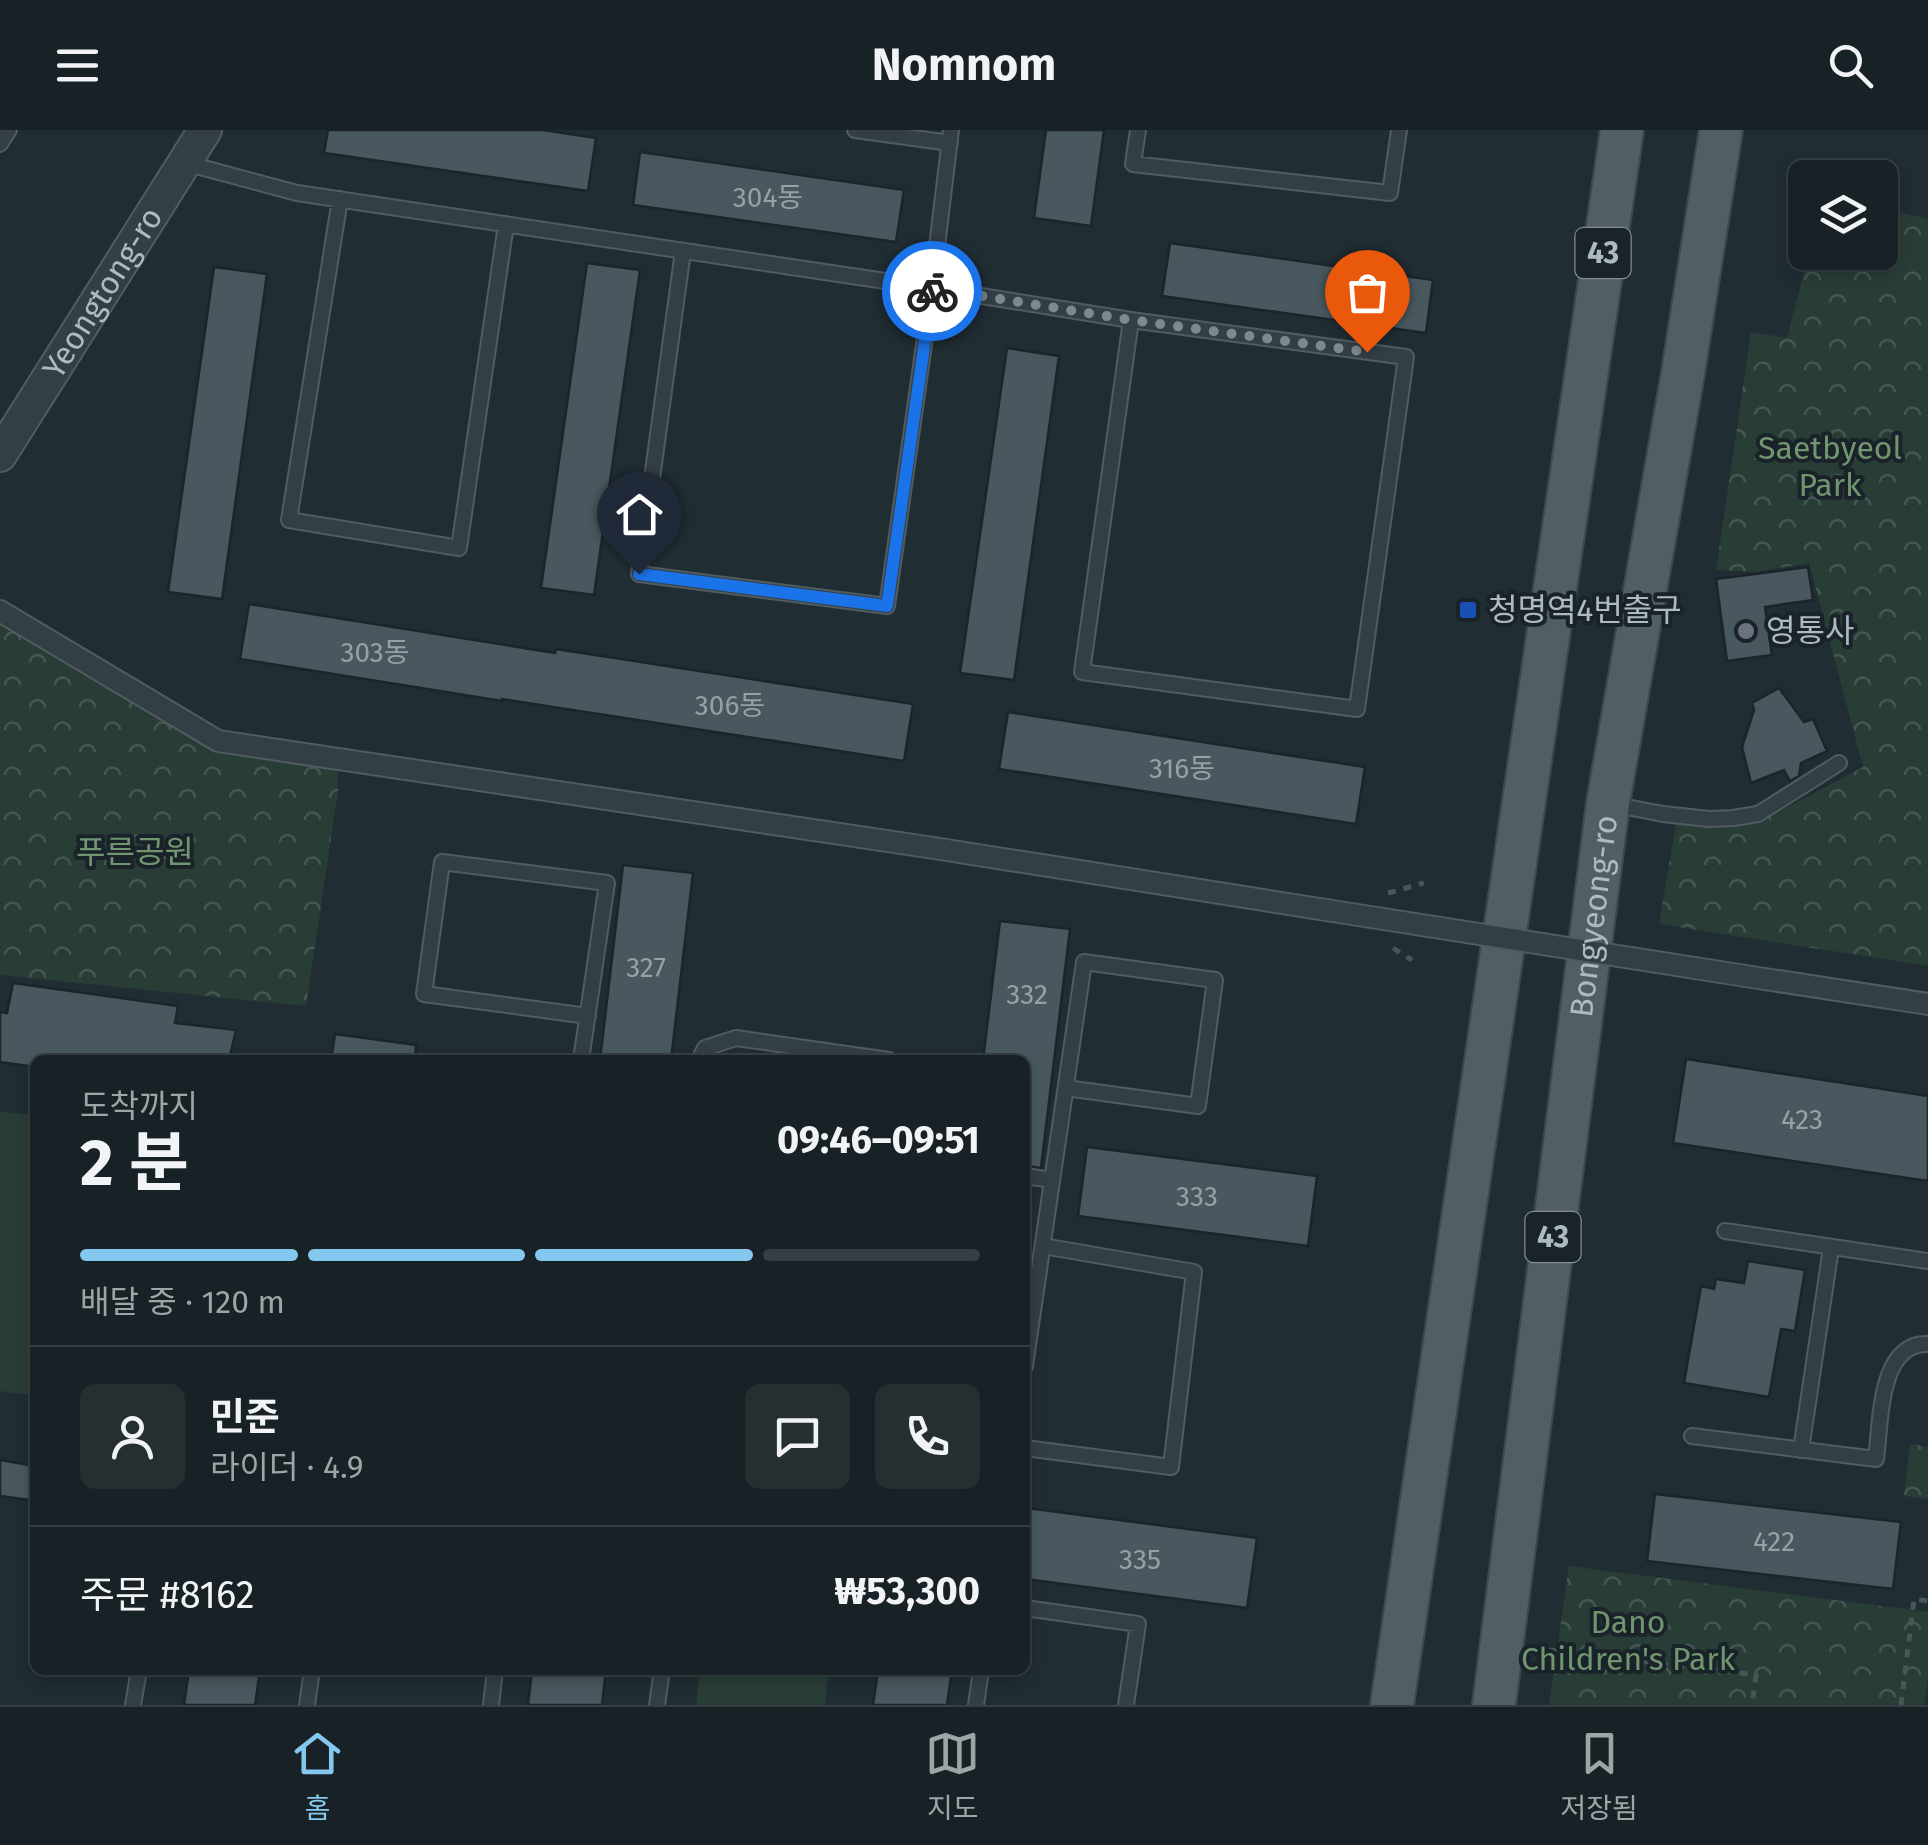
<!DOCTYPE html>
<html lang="ko">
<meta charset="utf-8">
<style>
body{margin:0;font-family:"Fira Sans","Noto Sans KR",sans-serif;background:#252f32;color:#f1f3f6;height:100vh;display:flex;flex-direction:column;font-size:38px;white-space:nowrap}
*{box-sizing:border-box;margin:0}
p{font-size:32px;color:#9fa4a7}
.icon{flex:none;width:55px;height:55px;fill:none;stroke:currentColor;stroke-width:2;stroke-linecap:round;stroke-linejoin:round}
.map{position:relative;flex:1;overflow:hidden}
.drawer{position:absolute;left:30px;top:925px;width:1000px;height:620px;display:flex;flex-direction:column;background:#182226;border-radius:15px;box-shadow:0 5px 15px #0003,0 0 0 2px #363f43}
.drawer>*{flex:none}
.buttons{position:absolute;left:1788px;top:30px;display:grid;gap:20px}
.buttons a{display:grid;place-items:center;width:110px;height:110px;border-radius:15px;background:#182226;box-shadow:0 5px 15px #0003,0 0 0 2px #363f43;font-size:50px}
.pin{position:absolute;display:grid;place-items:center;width:85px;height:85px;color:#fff;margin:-102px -42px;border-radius:50% 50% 50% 0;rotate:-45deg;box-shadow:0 0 10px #0007}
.pin .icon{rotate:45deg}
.courier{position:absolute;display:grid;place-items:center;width:100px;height:100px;margin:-50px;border:8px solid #1a73e8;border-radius:50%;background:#fff;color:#222;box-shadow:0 2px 12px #0007}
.headline em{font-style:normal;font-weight:700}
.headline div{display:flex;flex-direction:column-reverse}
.headline{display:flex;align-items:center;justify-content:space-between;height:170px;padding:0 50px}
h1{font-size:65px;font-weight:700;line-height:75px}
.bar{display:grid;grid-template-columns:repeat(4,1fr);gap:15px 10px;align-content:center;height:120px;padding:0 50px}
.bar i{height:12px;border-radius:8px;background:#363f43}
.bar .on{background:#85c8ef}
.bar p{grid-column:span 4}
.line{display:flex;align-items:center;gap:25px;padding:0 50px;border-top:2px solid #363f43}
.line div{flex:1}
.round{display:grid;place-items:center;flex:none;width:105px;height:105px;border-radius:15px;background:#252f32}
header{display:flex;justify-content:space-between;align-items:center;height:130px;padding:0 50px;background:#182226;font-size:45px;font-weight:700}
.tabs{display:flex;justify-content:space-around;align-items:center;height:140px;border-top:2px solid #363f43;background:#182226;font-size:28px;color:#9fa4a7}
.tabs a{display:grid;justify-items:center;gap:5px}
.tabs .on{color:#85c8ef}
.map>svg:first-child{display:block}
.park{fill:url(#park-crowns)}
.garden{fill:#293d37}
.building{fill:#49585f;stroke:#1b252b;stroke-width:2.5}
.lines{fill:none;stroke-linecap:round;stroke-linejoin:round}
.service-casing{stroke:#515c62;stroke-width:18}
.pedestrian-casing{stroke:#515c62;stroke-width:24}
.tertiary-casing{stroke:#515c62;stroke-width:36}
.primary-casing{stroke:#3d474e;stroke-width:46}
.path{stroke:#465856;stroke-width:5;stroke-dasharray:8 8;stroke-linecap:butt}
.service{stroke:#333f44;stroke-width:14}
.pedestrian{stroke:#333f44;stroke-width:20}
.tertiary{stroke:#333f44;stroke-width:32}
.primary{stroke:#515e64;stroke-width:42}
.pedestrian-bridge-casing{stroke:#515c62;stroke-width:24;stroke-linecap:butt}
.pedestrian-bridge{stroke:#333f44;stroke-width:20}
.done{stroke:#7c898f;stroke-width:10;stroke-dasharray:0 18}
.route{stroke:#1a73e8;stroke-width:12}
.transit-dot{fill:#1a4fb4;stroke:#192329;stroke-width:4}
.worship-dot{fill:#6b7280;stroke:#192329;stroke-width:4}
.labels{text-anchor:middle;stroke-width:8;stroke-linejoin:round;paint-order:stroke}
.number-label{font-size:28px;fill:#94a2a8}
.shield{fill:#192329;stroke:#818d93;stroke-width:2.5}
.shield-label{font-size:30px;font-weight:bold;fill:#adbac1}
.street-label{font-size:32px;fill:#adbac1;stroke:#192329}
.park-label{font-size:32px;fill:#70956f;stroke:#192329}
.poi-label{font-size:32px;fill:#adbac1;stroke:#192329;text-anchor:start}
</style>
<header><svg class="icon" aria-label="menu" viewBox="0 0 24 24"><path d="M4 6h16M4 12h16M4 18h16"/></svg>Nomnom<svg class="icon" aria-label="search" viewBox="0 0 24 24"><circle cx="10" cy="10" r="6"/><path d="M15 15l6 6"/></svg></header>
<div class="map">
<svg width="1928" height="1575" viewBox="0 0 1928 1575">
<defs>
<pattern id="park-crowns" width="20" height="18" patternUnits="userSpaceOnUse" patternTransform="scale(2.5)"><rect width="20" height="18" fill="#293d37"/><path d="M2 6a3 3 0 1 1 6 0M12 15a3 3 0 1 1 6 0" fill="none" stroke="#455752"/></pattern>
</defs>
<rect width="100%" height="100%" fill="#202d33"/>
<!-- park -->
<path class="park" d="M1880,78L1928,89V836L1659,794L1678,682L1762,691L1863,637L1809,433L1755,442L1716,440L1751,202L1787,208L1809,123L1880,122Z
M0,489L218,611L337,629L338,661L306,876L0,845Z
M1910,1314L1928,1317V1369L1904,1366Z
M1569,1436L1928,1482V1549L1924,1575H1549Z"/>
<!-- garden -->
<path class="garden" d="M0,981L35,986V1266L0,1261Z
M700,1540H829L825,1575H696Z"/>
<!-- building -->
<path class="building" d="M328,0H543L596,8L588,61L324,23Z
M1046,0H1104L1091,96L1034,88Z
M640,22L904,60L896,112L633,75Z
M1170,113L1433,150L1426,203L1162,166Z
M587,133L640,140L594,465L541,458Z
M214,137L267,144L222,469L168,462Z
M1007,218L1059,226L1014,550L960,543Z
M1808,437L1813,470L1765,477L1772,525L1727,531L1716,449Z
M249,474L555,523L556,519L913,574L904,631L502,569V571L240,529Z
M1779,558L1804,592L1813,589L1827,621L1801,633L1799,646L1790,651L1784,640L1751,653L1742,617L1754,580L1752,573Z
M1008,582L1365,637L1356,694L999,639Z
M623,735L693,743L671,930H600Z
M1000,791L1070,799L1041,1038L1025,1036V930H983Z
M13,853L178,876L175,893L236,900L229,930H35V937L0,932V882L7,883Z
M335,904L416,915L415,930H331Z
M1686,929L1928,966V1051L1673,1013Z
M1087,1017L1317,1046L1308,1116L1078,1086Z
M1748,1131L1805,1140L1795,1201L1781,1199L1769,1267L1684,1253L1701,1156L1714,1159L1716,1149L1744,1153Z
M0,1330L35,1336L30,1370L0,1366Z
M1655,1364L1901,1392L1893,1459L1647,1431Z
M1027,1378L1257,1408L1247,1478L1025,1449Z
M189,1540H260L255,1575H184Z
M532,1540H606L602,1575H528Z
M878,1540H952L947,1575H873Z"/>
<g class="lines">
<!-- service casing -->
<g class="service-casing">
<path id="service" d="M855,0L950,13
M1138,0L1133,34L1390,63L1399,0
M0,14L9,0
M185,33L297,63L932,158L951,0
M340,69L289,390L459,418L506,94
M683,121L639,444L887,476L932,158L1131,190L1406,227L1357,579L1082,542L1131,190
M1611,674L1663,684L1709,689L1733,688L1758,684L1839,633
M581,930L607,753L442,732L424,864L588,886
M699,930L705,918L736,908L889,930
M1025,1046L1052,1050
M1725,1101L1928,1131
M1025,1236C1045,1101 1064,967 1084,832L1215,850L1198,976L1066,958
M1692,1306L1876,1329C1881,1294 1878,1212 1928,1214
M1025,1318L1171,1337L1194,1142L1043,1116
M1801,1320L1831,1118
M1025,1478L1138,1494L1126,1575
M133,1575L139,1540
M307,1575L312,1540
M491,1575L495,1540
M657,1575L662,1540
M976,1575L981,1540"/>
</g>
<!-- pedestrian casing -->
<g class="pedestrian-casing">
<path id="pedestrian" d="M0,481L218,611L934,718L1326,780
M1752,847L1928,874"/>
</g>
<!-- tertiary casing -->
<g class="tertiary-casing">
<g id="tertiary">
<path id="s1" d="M0,325L205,0"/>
</g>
</g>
<!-- primary casing -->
<g class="primary-casing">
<g id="primary">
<path d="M1392,1575C1467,1050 1544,525 1622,0"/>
<path id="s2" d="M1494,1575L1608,673L1683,243L1721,0"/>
</g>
</g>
<!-- path -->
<path class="path" d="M1388,763L1424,753
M1393,818L1412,830
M1549,1520L1756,1545L1752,1575
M1901,1575L1914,1469L1928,1471"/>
<!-- service -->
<use href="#service" class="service"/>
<!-- pedestrian -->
<use href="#pedestrian" class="pedestrian"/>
<!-- tertiary -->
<use href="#tertiary" class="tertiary"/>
<!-- primary -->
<use href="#primary" class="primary"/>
<!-- pedestrian-bridge casing -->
<g class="pedestrian-bridge-casing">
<path id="pedestrian-bridge" d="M1326,780L1752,847"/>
</g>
<!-- pedestrian-bridge -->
<use href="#pedestrian-bridge" class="pedestrian-bridge"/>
</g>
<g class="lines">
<!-- done -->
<path class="done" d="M932,161V158L1131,190L1367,222"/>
<!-- route -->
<path class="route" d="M639,444L887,476L932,161"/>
</g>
<!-- markers -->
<rect class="transit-dot" x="1458" y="470" width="20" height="20" rx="5"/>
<circle class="worship-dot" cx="1746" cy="501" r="10"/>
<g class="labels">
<!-- number labels -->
<g class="number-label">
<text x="768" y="77">304동</text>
<text x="375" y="532">303동</text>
<text x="730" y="585">306동</text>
<text x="1182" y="648">316동</text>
<text x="646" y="847">327</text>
<text x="1027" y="874">332</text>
<text x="1802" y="999">423</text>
<text x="1197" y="1076">333</text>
<text x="1774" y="1421">422</text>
<text x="1140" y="1439">335</text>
</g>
<!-- shield labels -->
<g class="shield">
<rect x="1575.5" y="98" width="55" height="50" rx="8"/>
<rect x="1525.5" y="1082" width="55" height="50" rx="8"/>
</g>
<g class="shield-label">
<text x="1603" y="133">43</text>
<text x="1553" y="1117">43</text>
</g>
<!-- street labels -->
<g class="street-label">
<text dy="11" stroke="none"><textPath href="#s1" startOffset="192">Yeongtong-ro</textPath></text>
<text dy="11" stroke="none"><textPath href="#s2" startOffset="795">Bongyeong-ro</textPath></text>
</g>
<!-- park labels -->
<g class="park-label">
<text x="1830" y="329">Saetbyeol<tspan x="1830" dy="37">Park</tspan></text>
<text x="135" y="733">푸른공원</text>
<text x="1628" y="1503">Dano<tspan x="1628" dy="37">Children's Park</tspan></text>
</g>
<!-- poi labels -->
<g class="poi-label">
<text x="1488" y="491">청명역4번출구</text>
<text x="1766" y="512">영통사</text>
</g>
</g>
</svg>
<div class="buttons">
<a><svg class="icon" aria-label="layers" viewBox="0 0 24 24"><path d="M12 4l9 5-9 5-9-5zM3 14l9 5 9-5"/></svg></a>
</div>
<div class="pin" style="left:1367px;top:222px;background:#ea580c"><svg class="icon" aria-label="bag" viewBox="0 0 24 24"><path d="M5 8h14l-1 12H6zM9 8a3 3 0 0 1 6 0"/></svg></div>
<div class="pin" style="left:639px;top:444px;background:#1f2937"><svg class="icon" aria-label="home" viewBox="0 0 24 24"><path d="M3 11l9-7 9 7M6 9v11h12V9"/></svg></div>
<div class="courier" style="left:932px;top:161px"><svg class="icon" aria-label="bike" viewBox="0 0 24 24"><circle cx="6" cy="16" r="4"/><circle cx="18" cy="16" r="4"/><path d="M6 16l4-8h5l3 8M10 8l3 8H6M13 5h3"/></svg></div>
<section class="drawer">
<div class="headline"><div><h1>2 분</h1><p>도착까지</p></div><em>09:46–09:51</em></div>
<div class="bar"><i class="on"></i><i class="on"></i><i class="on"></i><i></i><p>배달 중 · 120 m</p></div>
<div class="line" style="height:180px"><a class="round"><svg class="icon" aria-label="person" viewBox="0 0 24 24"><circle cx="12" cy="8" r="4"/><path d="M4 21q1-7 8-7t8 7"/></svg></a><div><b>민준</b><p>라이더 · 4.9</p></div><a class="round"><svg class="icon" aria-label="chat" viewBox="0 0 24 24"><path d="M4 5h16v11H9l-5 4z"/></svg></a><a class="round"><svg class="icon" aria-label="phone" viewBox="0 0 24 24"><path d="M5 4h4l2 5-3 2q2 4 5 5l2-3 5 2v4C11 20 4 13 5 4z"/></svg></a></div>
<div class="line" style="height:130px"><div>주문 #8162</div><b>₩53,300</b></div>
</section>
</div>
<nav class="tabs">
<a class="on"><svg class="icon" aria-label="home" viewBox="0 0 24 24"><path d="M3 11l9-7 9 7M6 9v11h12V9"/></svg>홈</a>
<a><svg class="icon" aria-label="map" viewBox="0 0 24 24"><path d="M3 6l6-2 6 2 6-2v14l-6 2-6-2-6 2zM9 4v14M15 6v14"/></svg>지도</a>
<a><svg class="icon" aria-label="saved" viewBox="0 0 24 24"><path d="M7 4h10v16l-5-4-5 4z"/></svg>저장됨</a>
</nav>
